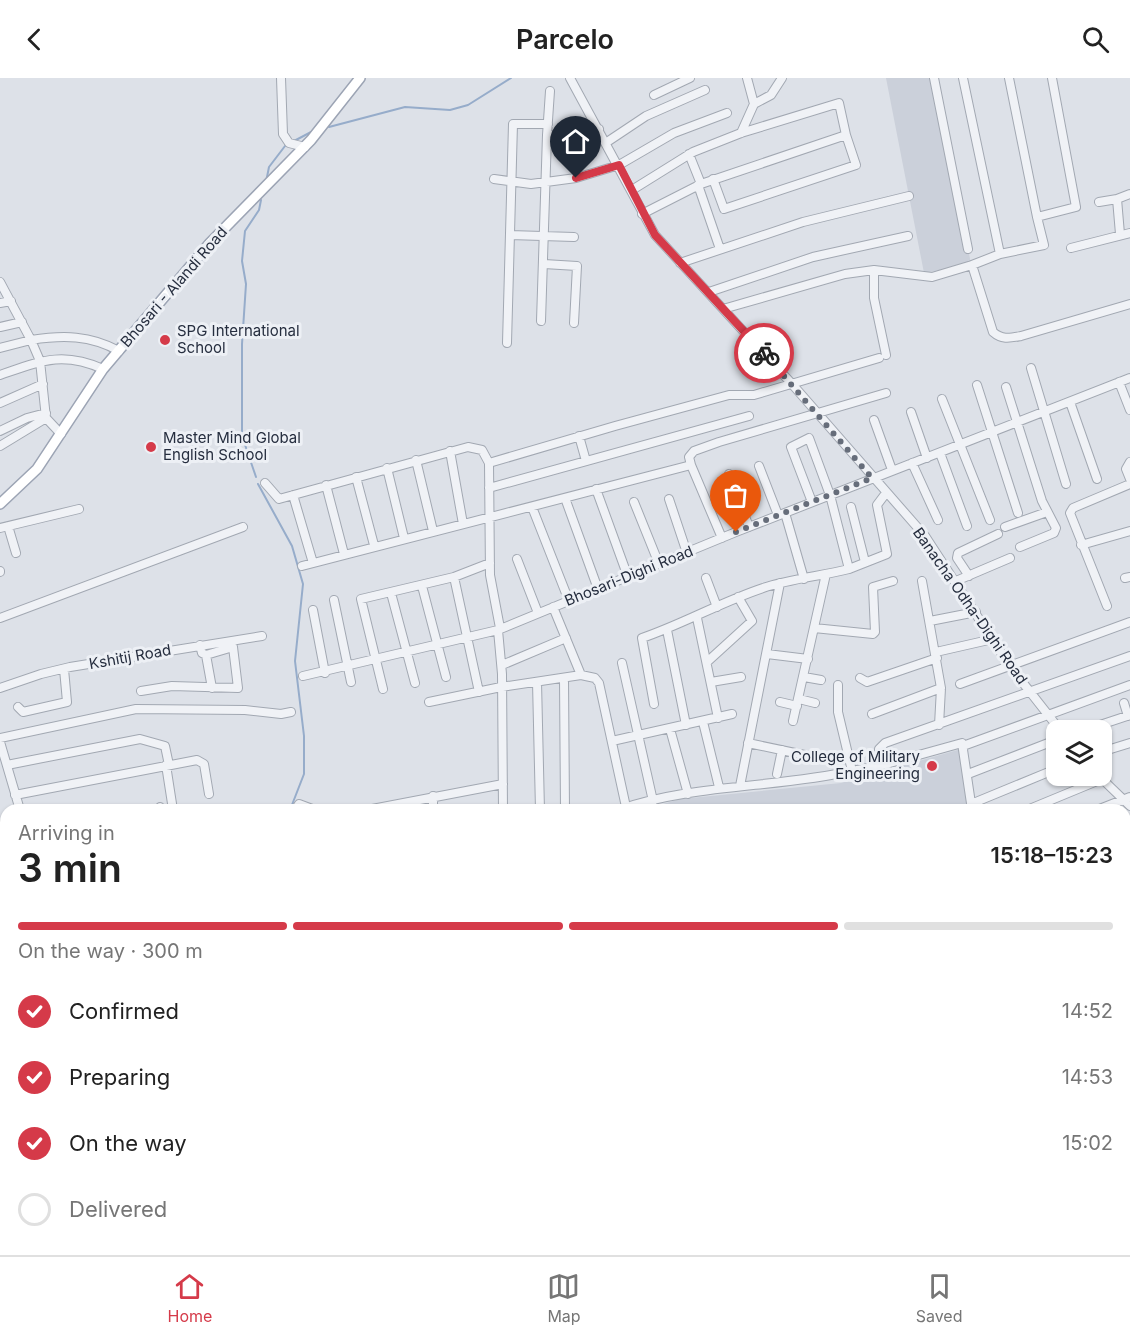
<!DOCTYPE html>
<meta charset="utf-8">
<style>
body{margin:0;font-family:Inter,sans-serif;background:#f6f6f6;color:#222;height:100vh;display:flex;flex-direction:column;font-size:22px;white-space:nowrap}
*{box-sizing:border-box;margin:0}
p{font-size:20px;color:#767676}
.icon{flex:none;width:33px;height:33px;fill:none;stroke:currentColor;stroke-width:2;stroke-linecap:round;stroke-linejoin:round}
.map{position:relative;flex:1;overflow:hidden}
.sheet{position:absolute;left:0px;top:726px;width:1131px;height:452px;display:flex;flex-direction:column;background:#fff;border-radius:18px 18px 0 0;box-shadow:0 2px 4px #0004}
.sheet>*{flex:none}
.tools{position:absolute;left:1046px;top:642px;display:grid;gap:12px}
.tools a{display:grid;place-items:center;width:66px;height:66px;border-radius:12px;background:#fff;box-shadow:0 2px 4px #0004;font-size:30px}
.pin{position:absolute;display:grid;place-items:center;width:51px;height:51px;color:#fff;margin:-62px -26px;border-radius:50% 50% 50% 0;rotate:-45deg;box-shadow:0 0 6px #0007}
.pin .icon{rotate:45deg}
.courier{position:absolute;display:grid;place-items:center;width:60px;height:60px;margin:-30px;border:4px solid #d53a49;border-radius:50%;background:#fff;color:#222;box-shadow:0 2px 8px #0007}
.summary em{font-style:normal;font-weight:600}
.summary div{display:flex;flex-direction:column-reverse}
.summary{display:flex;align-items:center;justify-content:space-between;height:102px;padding:0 18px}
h1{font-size:39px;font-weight:600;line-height:45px}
.bar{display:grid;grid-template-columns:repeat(4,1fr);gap:9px 6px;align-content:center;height:72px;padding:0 18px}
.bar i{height:8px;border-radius:4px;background:#e0e0e0}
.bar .selected{background:#d53a49}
.bar p{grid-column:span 4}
ol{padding:0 18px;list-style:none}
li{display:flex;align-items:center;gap:18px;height:66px}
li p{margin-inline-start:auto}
li .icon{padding:6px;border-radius:50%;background:#d53a49;color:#fff;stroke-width:4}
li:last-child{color:#767676}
li i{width:33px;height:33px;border:3px solid #e0e0e0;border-radius:50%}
header{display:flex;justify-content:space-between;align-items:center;height:78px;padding:0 18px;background:#fff;font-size:27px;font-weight:600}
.tab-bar{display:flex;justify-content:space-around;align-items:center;height:84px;border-top:2px solid #e0e0e0;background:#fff;font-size:16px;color:#767676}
.tab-bar a{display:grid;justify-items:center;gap:3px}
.tab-bar .selected{color:#d53a49}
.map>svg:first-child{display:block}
.built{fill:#cbd0da}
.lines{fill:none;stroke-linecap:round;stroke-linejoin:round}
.stream{stroke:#96acca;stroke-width:2}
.minor-casing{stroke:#a2a8b2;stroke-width:10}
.major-casing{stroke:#9ca4b4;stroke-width:12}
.minor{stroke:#f0f2f6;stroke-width:8}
.major{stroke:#fff;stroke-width:9}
.done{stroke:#666d7a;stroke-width:6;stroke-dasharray:0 10.8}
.route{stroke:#d53a49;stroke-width:8}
.poi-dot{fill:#d53a49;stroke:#edf0f5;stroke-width:2}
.labels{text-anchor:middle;stroke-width:6;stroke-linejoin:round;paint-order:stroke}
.street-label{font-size:15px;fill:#262e3f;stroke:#edf0f5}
.poi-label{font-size:15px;fill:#262e3f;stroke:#edf0f5;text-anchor:start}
</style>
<header><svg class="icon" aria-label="back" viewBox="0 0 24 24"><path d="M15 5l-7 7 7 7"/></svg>Parcelo<svg class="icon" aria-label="search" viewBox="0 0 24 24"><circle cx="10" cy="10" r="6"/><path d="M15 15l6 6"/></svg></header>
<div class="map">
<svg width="1130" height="1177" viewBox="0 0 1130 1177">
<rect width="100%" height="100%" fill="#dde1e8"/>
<!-- built -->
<path class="built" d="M886,0H935L971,186L924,195Z
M961,671L970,732H643L680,721L841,705Z
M27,1172H1082L1083,1177H27Z"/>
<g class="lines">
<!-- stream -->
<path class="stream" d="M329,49L405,29L450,32L468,27L511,0
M294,63L313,53
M266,104L269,89L285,68
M256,399L242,358V266L246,206L242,183L245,153L259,132L261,122
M258,406L292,468L303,506L295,583L304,658V696L290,732
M410,1172L413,1177"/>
<!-- minor casing -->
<g class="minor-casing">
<path id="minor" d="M281,0L283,56L289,65L305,69
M570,0L655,157L792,306L925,458L1009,587L1060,652
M934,0L968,171
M963,0L1000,176
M1009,0L1037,139L1076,129L1052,0
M654,17L690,0
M754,26L771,17L782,0
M741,55L754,26L747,0
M547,57L550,13
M607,64L646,38L705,12
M689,76L701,106
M494,101L531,106L576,100L619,87L674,55L727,35
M713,101L724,131L856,87L846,57
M698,107L720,171
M632,112L693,74L741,55L839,25L846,57L701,106L642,136
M1099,124L1117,121
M1037,139L1044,167L1000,176L972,187L993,254C1002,262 1010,260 1021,258L1130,226
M1120,156L1117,121L1130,116
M510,157L574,159
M1071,170L1130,155
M680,185L803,144L909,118
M544,186L577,188L574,245
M874,192V220L886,277
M0,204L31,262C63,257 90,257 119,273
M709,214L813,179L908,158
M0,225L11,223
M723,231L845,196L874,192L932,199L972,187
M541,243L547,57L572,58L599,51
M0,249L22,244
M507,265L513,46H548
M0,270L31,262L40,283L46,340L61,356
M1031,290L1066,406
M0,297C41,283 62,273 103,291
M1119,304L1130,332
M977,307L1018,435
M1006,309L1042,423L1056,450L1054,455L1020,469
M942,321L990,442
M1070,324L1097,401
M0,325L43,306
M911,334L927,380
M874,342L892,392
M0,353L27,340L46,335
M579,358L586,383
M0,368L46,340
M450,373L463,446
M940,375L967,448
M416,382L433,453
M1130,384L1126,391L1130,401
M489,385L615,348L729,317H754L879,280
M912,385L938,442
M691,387L689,379L694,373L719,364L886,315
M759,388L778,437
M387,390L404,460
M729,396L749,449
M356,399L374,467
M265,405L279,421L468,369L482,372L489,385L490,497L500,550
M326,407L344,476
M489,410L749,338
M596,411L628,499
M293,417L313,485
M565,420L598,511
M669,421L687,475
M634,424L659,486
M532,429L569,523
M851,429L865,484
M785,435L804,501
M8,448L16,475
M1005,449L1047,434
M0,450L79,431
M1081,467L1130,453
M517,481L538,535
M302,488L691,387L722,460
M849,491L887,476L877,427L886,415
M0,493V494
M969,498L957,480L958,475L998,456
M454,499L479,614
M706,500L717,529
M1125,500L1130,499
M922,503L941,610L939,647
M956,503L1010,480
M422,508L446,599
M391,515L415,605
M334,522L351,604
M1107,528L1070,435L1073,430L1130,406
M553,529L581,597
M313,532L325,595
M0,540L243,449
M697,540L718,640
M930,543L976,534
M814,550L873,556L875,554L873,509L893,503
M498,552L502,596L503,732
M667,552L686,647
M936,574L993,561
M767,576L808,581
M206,577L212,610
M707,584L752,543L738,519
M622,585L653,723
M502,587L566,560
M303,598L498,552L736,454L1130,300
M804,599L821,602
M860,600L867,604L937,580
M564,601L565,732
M537,604L540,732
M711,604L741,599
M960,606L1130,544
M838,607V634L852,693L879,688V671L885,665L1130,578
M0,610L41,596L70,589L262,558
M383,611L361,521L454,499L490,485
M141,613L172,608L238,610L233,569L206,577L202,575L200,567
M799,621L815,625
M429,624L501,609L581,597L595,600L599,605L626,729
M780,624L797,628
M1124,625L1128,638
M654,626L642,560C683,546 721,524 763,510C790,501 821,498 849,491L830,417L809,360L791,369L812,424
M18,629L23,634L67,624L64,591
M872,636L941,610
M793,643L826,496
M703,644L719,709
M670,651L688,716
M1085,652L1130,637
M0,660L136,631L245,632L281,636L291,634
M612,663L732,636
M0,664L20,732
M748,665L814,679
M963,668L1130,607
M1101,674L1130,665
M7,687L140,661L165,668L169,687
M166,687L173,732
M879,688L962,665L972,732
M777,696L782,672
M968,696L1056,662
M1099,698L1130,728
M740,708L780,505
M15,717L197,682L204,686L209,716
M433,718V732
M971,726L1056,691
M160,729L161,732
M295,732L299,726L315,732
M367,732L503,706
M618,732C693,706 775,710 852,693
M1027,732L1102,701
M1097,732L1130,719
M0,748L6,747
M1125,750L1130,748
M0,776L6,775
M1125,801L1130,799
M0,805L6,803
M0,836L6,835
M1125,836L1130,835
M0,855L6,853
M1125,857L1130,856
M0,889L6,888
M1125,896L1130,895
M0,901L6,900
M0,921L6,920
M1125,927L1130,926
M1125,938L1130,960
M0,941H6
M0,975L6,974
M1125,992H1130
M0,1018L6,1075
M1125,1058L1130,1057
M0,1089H6
M1125,1100L1130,1132
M1125,1154L1130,1153"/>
</g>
<!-- major casing -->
<g class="major-casing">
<path id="major" d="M0,426L37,391L103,291L210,165L311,62L360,0"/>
</g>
<!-- minor -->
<use href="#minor" class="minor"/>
<!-- major -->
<use href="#major" class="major"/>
</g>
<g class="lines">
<!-- done -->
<path class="done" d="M736,454L872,400L764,275"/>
<!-- route -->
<path class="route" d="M576,100L619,87L655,157L764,275"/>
</g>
<!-- markers -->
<g class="poi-dot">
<circle cx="165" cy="262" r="6"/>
<circle cx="151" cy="369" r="6"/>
<circle cx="932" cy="688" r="6"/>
</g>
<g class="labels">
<!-- street labels -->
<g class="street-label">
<text transform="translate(174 209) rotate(-49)" y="5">Bhosari - Alandi Road</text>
<text transform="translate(629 498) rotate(-22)" y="5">Bhosari-Dighi Road</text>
<text transform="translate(970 528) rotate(55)" y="5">Banacha Odha-Dighi Road</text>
<text transform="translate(130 579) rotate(-10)" y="5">Kshitij Road</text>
</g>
<!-- poi labels -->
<g class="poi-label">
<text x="177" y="258">SPG International<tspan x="177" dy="17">School</tspan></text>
<text x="163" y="365">Master Mind Global<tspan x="163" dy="17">English School</tspan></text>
<text x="920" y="684" text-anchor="end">College of Military<tspan x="920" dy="17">Engineering</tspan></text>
</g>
</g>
</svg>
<div class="tools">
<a><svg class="icon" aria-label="layers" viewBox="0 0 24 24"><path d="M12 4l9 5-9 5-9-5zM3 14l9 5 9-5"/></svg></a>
</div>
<div class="pin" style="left:736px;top:454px;background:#ea580c"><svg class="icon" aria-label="bag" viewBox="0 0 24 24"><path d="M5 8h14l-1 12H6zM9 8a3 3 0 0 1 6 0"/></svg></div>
<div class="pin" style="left:576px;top:100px;background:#1f2937"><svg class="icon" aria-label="home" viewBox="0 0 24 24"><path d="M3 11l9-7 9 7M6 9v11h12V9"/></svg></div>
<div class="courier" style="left:764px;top:275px"><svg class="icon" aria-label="bike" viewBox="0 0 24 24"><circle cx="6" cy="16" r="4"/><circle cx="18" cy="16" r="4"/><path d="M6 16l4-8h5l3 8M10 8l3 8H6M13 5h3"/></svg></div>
<section class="sheet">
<div class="summary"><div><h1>3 min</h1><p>Arriving in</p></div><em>15:18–15:23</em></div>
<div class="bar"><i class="selected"></i><i class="selected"></i><i class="selected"></i><i></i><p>On the way · 300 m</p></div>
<ol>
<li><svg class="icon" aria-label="check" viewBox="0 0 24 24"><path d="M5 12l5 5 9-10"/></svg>Confirmed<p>14:52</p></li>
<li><svg class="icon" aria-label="check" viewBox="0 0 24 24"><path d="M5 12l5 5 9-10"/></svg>Preparing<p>14:53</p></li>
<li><svg class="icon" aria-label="check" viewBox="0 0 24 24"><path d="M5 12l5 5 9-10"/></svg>On the way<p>15:02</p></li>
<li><i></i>Delivered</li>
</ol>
</section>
</div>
<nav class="tab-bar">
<a class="selected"><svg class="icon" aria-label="home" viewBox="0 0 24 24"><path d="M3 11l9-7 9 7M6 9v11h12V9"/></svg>Home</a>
<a><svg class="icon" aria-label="map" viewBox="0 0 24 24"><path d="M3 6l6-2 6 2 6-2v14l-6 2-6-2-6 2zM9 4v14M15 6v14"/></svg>Map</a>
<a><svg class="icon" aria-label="saved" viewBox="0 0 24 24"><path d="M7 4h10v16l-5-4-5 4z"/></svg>Saved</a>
</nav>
